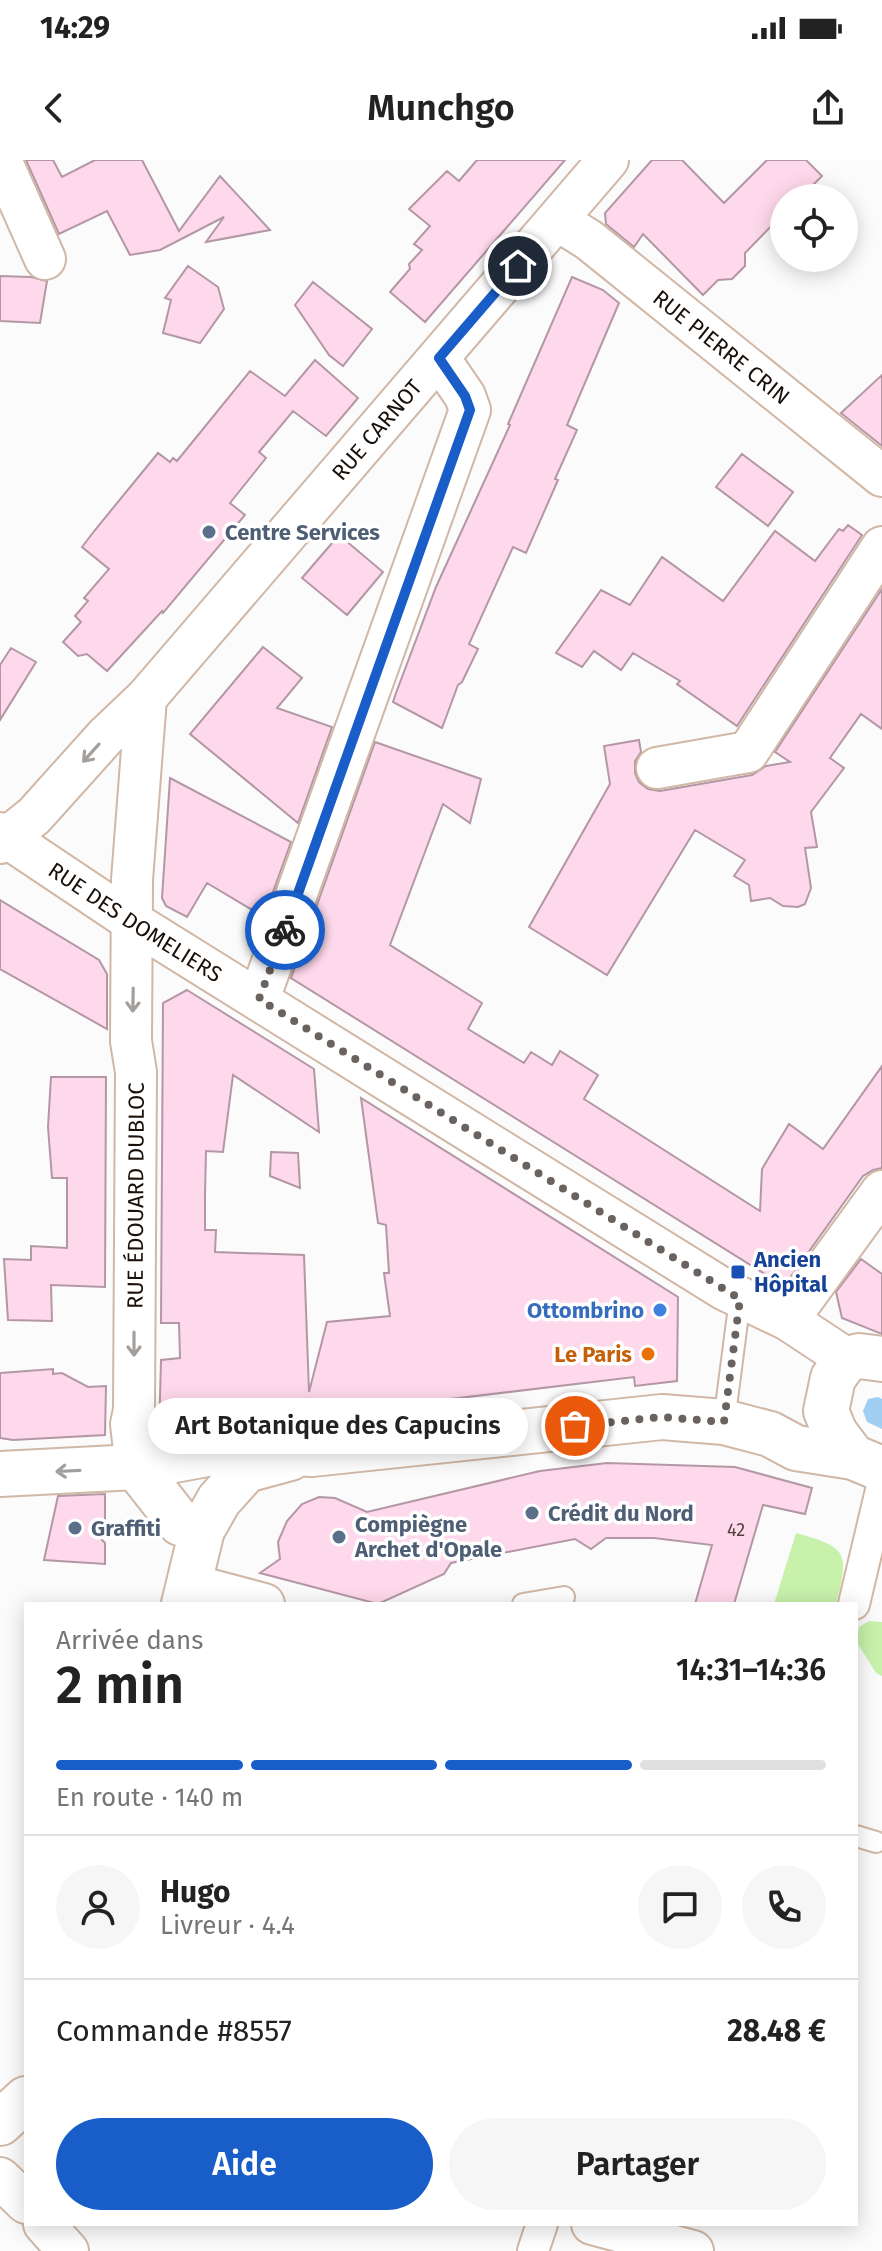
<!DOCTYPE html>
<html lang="fr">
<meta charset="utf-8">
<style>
body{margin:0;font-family:"Fira Sans",sans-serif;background:#f6f6f6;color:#222;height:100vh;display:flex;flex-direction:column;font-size:30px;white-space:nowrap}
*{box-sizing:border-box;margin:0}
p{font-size:26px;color:#767676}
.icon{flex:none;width:44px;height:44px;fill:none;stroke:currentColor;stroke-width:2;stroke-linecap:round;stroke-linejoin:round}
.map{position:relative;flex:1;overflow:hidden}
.details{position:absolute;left:24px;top:1442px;width:834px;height:624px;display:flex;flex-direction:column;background:#fff;border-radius:0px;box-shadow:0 4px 20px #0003}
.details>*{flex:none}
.tools{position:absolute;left:770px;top:24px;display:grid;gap:16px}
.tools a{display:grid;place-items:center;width:88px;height:88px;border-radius:50%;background:#fff;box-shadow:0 4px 20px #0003;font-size:40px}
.pin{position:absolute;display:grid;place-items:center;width:68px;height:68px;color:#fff;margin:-34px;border:4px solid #fff;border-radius:50%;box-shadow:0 2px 8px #0007}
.courier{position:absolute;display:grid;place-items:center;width:80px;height:80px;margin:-40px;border:6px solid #185dc8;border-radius:50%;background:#fff;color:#222;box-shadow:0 2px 10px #0007}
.bubble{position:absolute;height:56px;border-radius:28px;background:#fff;box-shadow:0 4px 20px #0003;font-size:26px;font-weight:600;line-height:56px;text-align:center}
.head em{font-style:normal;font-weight:600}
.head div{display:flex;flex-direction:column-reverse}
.head{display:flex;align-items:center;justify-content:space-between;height:136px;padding:0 32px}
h1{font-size:52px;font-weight:600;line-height:60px}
.bar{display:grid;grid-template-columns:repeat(4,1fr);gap:12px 8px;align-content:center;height:96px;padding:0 32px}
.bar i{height:10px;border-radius:6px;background:#e0e0e0}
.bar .current{background:#185dc8}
.bar p{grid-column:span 4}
.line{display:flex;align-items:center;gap:20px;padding:0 32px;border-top:2px solid #e0e0e0}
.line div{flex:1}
.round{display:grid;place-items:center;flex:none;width:84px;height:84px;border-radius:42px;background:#f6f6f6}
.cta{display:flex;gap:16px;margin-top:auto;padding:16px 32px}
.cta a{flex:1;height:92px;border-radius:48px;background:#185dc8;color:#fff;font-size:32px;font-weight:600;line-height:92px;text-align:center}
.cta a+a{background:#f6f6f6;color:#222}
.status{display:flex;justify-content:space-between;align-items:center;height:56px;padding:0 40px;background:#fff;direction:ltr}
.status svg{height:22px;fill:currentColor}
header{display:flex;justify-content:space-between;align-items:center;height:104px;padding:0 32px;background:#fff;font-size:36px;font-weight:600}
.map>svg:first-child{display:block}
.green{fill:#c8f1ac}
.water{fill:#a1cff4}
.building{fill:#fed9eb;stroke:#b497a5;stroke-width:2}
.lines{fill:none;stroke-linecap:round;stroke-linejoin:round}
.service-casing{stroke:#d1b7a5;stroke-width:24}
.pedestrian-casing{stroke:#d1b7a5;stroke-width:34}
.minor-casing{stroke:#d1b7a5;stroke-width:44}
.tertiary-casing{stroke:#d1b7a5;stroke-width:48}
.service{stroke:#fff;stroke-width:20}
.pedestrian{stroke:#fff;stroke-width:30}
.minor{stroke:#fff;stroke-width:40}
.tertiary{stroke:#fff;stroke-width:44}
.oneway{stroke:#a39f9d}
.done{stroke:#69625e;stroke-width:8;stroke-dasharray:0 14.4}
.route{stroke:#185dc8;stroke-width:10}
.service-dot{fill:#5c6f8a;stroke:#fff;stroke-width:3}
.transit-dot{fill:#1a4fb4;stroke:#fff;stroke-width:3}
.shop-dot{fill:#3f7fe0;stroke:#fff;stroke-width:3}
.food-dot{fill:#e8710a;stroke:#fff;stroke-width:3}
.labels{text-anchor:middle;stroke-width:7;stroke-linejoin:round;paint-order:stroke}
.number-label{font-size:18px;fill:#534242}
.street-label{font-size:22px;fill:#1a100a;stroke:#fff}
.service-label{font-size:22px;font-weight:bold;fill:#4e5e75;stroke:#fff;text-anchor:start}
.transit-label{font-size:22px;font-weight:bold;fill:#164399;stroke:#fff;text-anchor:start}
.shop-label{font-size:22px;font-weight:bold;fill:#366cbe;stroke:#fff;text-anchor:end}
.food-label{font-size:22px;font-weight:bold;fill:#c56008;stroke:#fff;text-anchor:end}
</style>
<div class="status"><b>14:29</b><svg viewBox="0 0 49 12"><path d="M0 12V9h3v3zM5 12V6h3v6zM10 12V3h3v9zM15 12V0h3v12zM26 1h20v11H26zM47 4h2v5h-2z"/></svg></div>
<header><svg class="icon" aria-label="back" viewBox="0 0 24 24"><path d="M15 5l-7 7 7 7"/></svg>Munchgo<svg class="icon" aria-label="share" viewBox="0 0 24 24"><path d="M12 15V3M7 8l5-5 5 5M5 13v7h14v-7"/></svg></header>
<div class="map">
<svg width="882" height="2091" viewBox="0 0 882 2091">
<rect width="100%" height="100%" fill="#fbfbfb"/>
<!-- green -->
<path class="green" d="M796,1373C847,1387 850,1392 836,1444H774Z
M869,1461L882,1462V1516L876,1513L856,1481L859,1467Z"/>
<!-- water -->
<path class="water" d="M878,1237L882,1239V1269L867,1262L863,1251L868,1239Z"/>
<!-- building -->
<path class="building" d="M26,0H53L62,17L95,0H142L179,71L220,16L270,70L206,82L224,57L160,90L130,95L107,51L59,74Z
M477,0H565L425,162L390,132L410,109L409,104L422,90L414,84L430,66L409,49L447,11L459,21Z
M652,0H682L724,43L767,0H806L822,16L800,38H784V53L745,93V106L732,119L718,120L703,135L643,74L634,87L606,64L605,53Z
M188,106L218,127L224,149L200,183L163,173L171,140L165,138Z
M0,116L31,117L47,121L40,163L0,161Z
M572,117L603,130L619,143L567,265L577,270L555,319L558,320L526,393L513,387L469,484L478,489L462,522L458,525L442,568L393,542L396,533L436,427L510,265L508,264Z
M313,122L372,169L343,206L329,195L295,145Z
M315,200L358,238L326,276L293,251L259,292L266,298L230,343L245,355L163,453L162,451L107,511L87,494L78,496L63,482L81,462L75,456L88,441L84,438L109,409L82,387L95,370L158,293L170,302L173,298L177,301L250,211L285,236Z
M882,215V286L841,253Z
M742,294L793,332L768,366L716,327Z
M848,365L862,375L737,566L677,524L680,521L633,493L621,510L594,491L582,507L556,493L601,430L630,445L662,397L723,441L775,371L815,401L839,369L843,371Z
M339,375L383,412L347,455L302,418Z
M882,429V569L861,554L830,598L844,608L811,652L817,687L805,688L811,728L805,744L798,747L783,746L770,738L751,741L749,725L734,716L745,700L695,670L607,815L529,767L610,624L604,586L639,580L641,592L635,601V613L639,622L648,629L660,631L752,615L766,606L790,602L775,592Z
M263,487L302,518L277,548L332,567L298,663L190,574Z
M11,488L36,502L0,560V505Z
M375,582L481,619L470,663L443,644L390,785L482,843L468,869L524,903L531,892L552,905L560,891L598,915L584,939L760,1051L762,1009L789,964L823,989L882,906V1008L873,1010L863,1016L790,1118L776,1121L291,818Z
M170,618L291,682L264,757L207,723L187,757L166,746L162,738Z
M0,740L99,800L107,814V869L0,809Z
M187,830L314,909L319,972L233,915L223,992L206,991L205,1035V1070H216L215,1092L304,1095L309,1232L327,1162L390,1156L384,1113H389L386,1065L378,1063L361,938L678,1137L677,1221L635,1226L634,1217L159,1274L161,1200L180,1198L179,1163H161L163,843Z
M51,917H106L105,1127L51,1125L52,1161L8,1160L4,1099L31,1100V1086L67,1088V1018H52L48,967Z
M271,992L298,993L300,1028L270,1016Z
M861,1099L882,1114V1174L842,1158L836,1132Z
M53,1209V1214L62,1213L88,1227L106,1226L105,1275L13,1280L0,1278V1213Z
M607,1303L735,1307L812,1328L805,1354L763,1345L734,1444H695L712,1385L654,1378H606L591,1389L575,1379L451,1403L444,1414L378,1444L260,1413L280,1399L278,1382L287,1361L302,1344L319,1337L335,1338L367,1352L540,1311Z
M105,1334V1362L100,1378L105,1383V1404L44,1400L58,1336Z"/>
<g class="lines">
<!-- service casing -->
<g class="service-casing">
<path id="service" d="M724,1262L740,1139
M523,1444L564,1437
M856,1676L876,1682"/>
</g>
<!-- pedestrian casing -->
<g class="pedestrian-casing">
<path id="pedestrian" d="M854,1444L882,1326
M533,2091L542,2064"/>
</g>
<!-- minor casing -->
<g class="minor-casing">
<g id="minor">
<path d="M1,0L45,99"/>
<path id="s1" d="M557,60L589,80L882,316"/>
<path d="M657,608L748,592L882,387"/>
<path id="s2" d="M0,673L133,762L385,919L725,1130L788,1160L847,1199"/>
<path id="s3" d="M0,683L34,656L105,577L146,538L608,0"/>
<path d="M259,839L470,250L465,236L439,198"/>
<path d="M788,1160L882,1031"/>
<path id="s4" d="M136,1307L131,1264L134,1250L136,912L131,881L132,720L146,538"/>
<path d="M189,1424L264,1444"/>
<path d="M0,2018L26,2043"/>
<path d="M44,2064L68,2091"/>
<path d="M592,2064L693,2091"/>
</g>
</g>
<!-- tertiary casing -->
<g class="tertiary-casing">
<path id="tertiary" d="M882,1199L859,1196L847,1199L833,1218L826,1251L835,1273L853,1297L882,1309
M136,1307L180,1363L202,1370
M0,1314L136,1307L234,1289L312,1294L662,1257L724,1262L770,1274L796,1288L853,1297
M184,1444L202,1370L219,1340L246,1310L290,1298
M0,1963L26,1939"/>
</g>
<!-- service -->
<use href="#service" class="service"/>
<!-- pedestrian -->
<use href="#pedestrian" class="pedestrian"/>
<!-- minor -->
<use href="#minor" class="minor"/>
<!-- tertiary -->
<use href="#tertiary" class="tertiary"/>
</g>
<!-- one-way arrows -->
<defs><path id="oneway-shaft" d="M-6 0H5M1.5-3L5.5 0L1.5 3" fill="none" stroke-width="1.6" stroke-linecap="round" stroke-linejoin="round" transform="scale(2)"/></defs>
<g class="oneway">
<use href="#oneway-shaft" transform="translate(91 593) rotate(132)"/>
<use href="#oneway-shaft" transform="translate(133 840) rotate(91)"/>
<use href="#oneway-shaft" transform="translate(134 1184) rotate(90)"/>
<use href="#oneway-shaft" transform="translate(68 1311) rotate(177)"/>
</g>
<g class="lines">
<!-- done -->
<path class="done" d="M285,770L259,839L740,1139L724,1262L662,1257L575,1266"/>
<!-- route -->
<path class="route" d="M285,770L470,250L465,236L439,198L518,106"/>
</g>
<!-- markers -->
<g class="service-dot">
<circle cx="209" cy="372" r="8"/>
<circle cx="532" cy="1353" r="8"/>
<circle cx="75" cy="1368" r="8"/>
<circle cx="339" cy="1377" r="8"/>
</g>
<rect class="transit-dot" x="730" y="1104" width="16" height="16" rx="4"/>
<circle class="shop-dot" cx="660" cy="1150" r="8"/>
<circle class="food-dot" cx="648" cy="1194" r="8"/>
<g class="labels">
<!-- number labels -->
<g class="number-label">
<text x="736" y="1376">42</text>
</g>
<!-- street labels -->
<g class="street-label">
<text dy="8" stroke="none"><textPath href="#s1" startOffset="208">RUE PIERRE CRIN</textPath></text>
<text dy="8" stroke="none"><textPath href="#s3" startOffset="560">RUE CARNOT</textPath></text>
<text dy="8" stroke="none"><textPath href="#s2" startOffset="162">RUE DES DOMELIERS</textPath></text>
<text dy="8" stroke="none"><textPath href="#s4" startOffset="272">RUE ÉDOUARD DUBLOC</textPath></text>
</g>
<!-- service labels -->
<g class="service-label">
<text x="225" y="380">Centre Services</text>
<text x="548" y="1361">Crédit du Nord</text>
<text x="355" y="1372">Compiègne<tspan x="355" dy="25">Archet d'Opale</tspan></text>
<text x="91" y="1376">Graffiti</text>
</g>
<!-- transit labels -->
<g class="transit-label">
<text x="754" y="1107">Ancien<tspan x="754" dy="25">Hôpital</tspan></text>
</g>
<!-- shop labels -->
<g class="shop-label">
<text x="644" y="1158">Ottombrino</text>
</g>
<!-- food labels -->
<g class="food-label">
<text x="632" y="1202">Le Paris</text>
</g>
</g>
</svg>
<div class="tools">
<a><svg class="icon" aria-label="locate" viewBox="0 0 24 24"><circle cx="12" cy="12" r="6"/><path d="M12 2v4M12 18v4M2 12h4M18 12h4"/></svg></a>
</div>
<div class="pin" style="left:575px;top:1266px;background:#ea580c"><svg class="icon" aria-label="bag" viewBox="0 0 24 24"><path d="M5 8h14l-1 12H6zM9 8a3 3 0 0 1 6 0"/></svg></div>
<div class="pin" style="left:518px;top:106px;background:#1f2937"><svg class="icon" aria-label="home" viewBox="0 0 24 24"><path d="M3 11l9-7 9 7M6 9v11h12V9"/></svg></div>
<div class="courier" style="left:285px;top:770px"><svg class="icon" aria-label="bike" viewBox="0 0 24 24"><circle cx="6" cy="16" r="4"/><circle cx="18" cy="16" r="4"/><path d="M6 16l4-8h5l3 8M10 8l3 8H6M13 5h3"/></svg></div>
<div class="bubble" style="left:148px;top:1238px;width:380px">Art Botanique des Capucins</div>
<section class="details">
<div class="head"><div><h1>2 min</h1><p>Arrivée dans</p></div><em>14:31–14:36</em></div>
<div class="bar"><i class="current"></i><i class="current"></i><i class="current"></i><i></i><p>En route · 140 m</p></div>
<div class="line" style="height:144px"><a class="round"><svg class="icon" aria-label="person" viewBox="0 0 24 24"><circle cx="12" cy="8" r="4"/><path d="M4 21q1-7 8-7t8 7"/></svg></a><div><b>Hugo</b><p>Livreur · 4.4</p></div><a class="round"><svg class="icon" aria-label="chat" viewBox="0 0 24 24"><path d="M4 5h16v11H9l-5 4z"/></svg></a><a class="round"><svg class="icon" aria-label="phone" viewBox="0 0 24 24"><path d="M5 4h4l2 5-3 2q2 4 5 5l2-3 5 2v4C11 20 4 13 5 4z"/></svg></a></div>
<div class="line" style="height:104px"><div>Commande #8557</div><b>28.48 €</b></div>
<div class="cta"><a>Aide</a><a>Partager</a></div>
</section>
</div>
